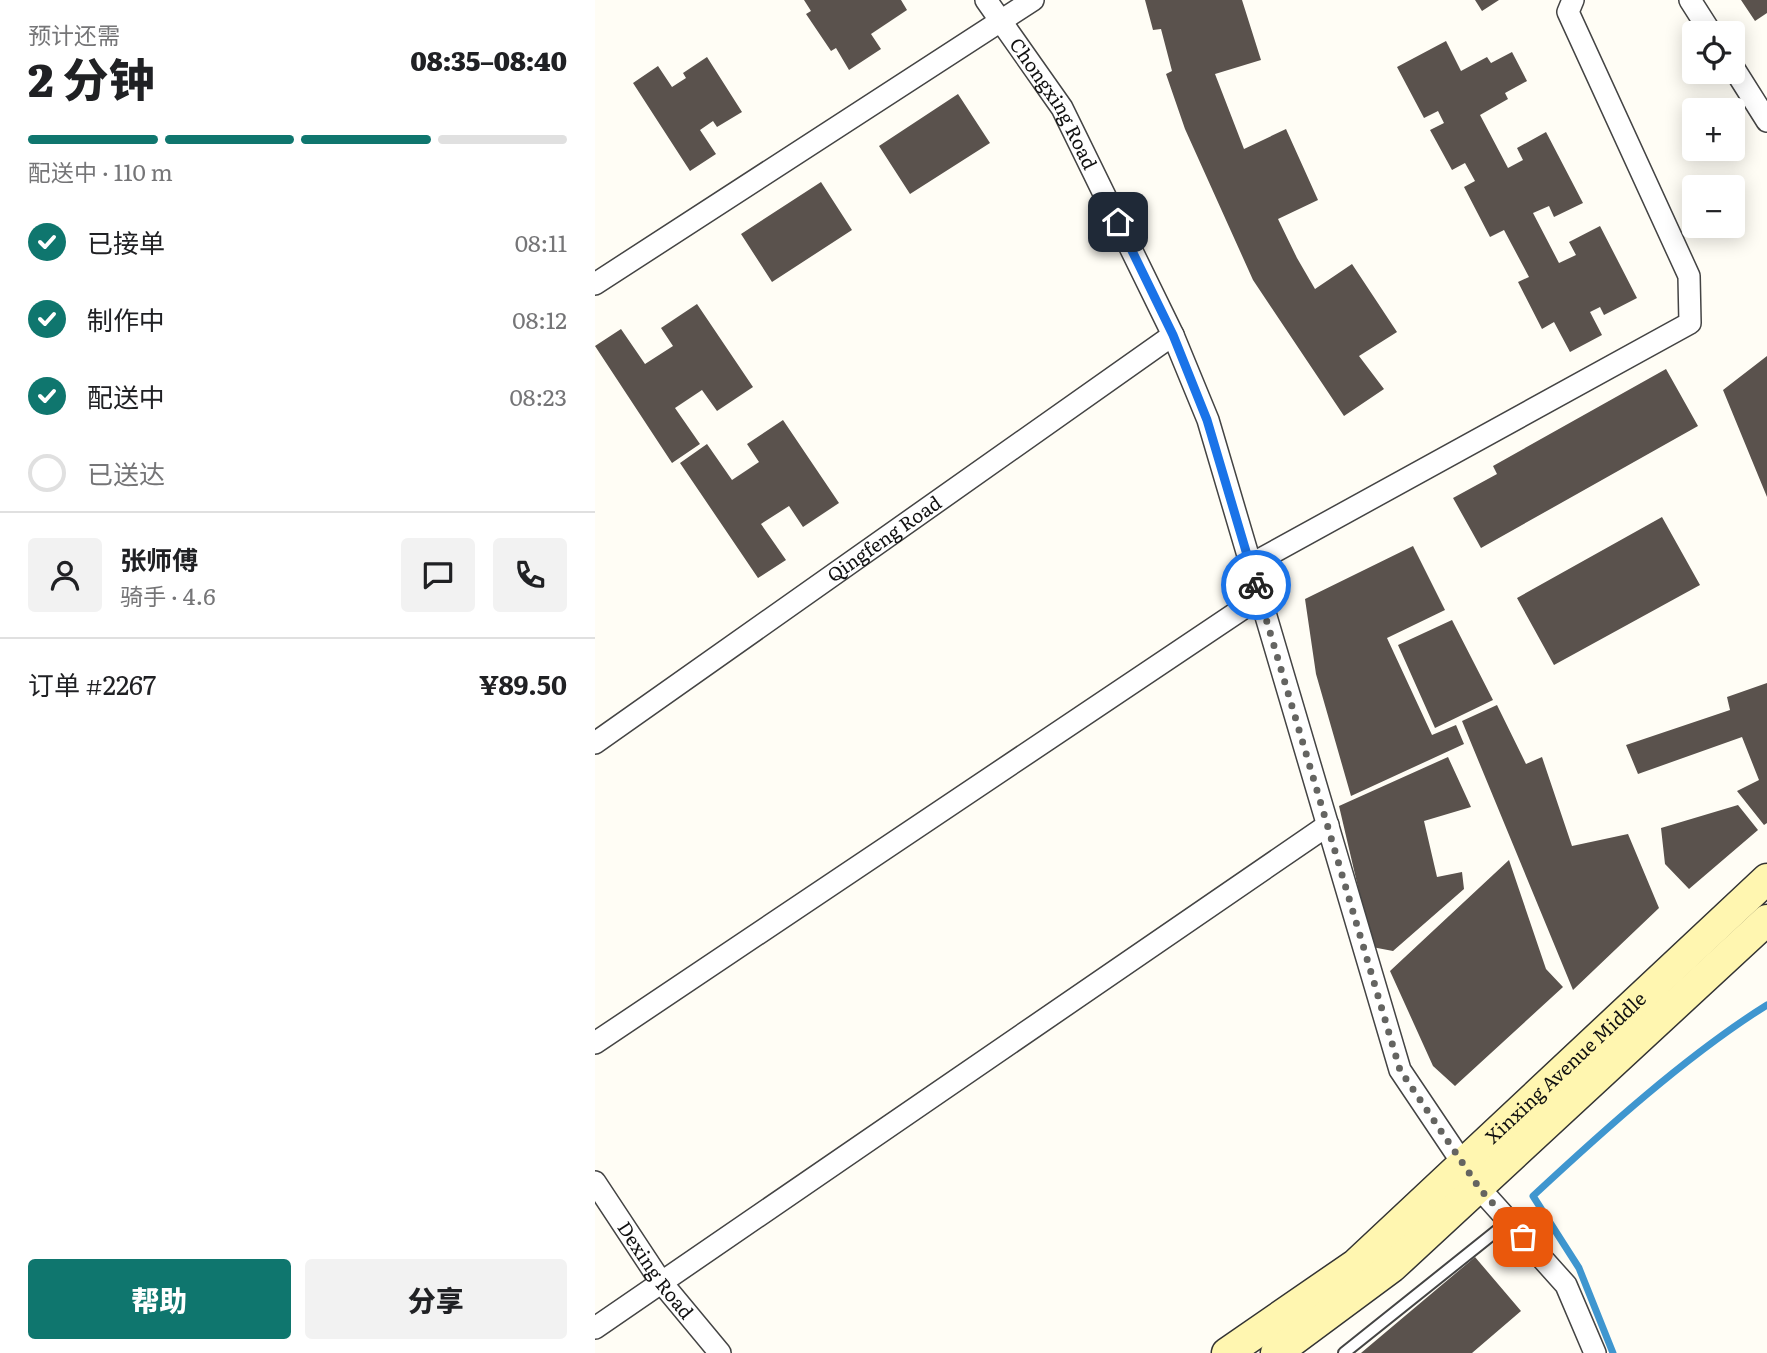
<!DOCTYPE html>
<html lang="zh">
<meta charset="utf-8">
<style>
body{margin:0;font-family:Literata,"Noto Sans SC",serif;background:#f2f2f2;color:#202124;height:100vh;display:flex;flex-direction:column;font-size:26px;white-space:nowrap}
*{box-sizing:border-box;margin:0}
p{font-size:23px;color:#757577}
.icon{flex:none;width:38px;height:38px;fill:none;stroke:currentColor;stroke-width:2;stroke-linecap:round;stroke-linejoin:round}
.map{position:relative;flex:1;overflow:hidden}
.details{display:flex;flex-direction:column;background:#fff;width:595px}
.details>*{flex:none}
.controls{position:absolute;left:1087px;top:21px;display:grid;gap:14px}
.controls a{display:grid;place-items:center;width:63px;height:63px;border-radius:7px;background:#fff;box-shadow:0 4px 18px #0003;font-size:35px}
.pin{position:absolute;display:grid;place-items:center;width:60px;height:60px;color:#fff;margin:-30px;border-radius:14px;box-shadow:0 4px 10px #0006}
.courier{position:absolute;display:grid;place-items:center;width:70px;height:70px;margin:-35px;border:5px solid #1a73e8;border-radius:50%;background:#fff;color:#222;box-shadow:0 2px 9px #0007}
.overview em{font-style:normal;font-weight:800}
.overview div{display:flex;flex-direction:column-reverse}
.overview{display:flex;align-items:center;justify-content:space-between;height:119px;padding:0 28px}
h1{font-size:46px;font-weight:800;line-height:52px}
.bar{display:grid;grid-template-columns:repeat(4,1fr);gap:10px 7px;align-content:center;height:84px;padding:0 28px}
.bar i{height:9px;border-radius:5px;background:#e0e0e0}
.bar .selected{background:#0f766e}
.bar p{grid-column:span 4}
.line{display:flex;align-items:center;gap:18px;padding:0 28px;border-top:2px solid #e0e0e0}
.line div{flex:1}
.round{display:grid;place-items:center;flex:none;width:74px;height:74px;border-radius:7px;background:#f2f2f2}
ol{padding:0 28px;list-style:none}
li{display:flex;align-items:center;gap:21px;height:77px}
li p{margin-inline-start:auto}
li .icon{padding:7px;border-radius:50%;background:#0f766e;color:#fff;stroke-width:4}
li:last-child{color:#757577}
li i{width:38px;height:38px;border:4px solid #e0e0e0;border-radius:50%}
.cta{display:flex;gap:14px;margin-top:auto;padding:14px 28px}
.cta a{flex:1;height:80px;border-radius:7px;background:#0f766e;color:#fff;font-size:28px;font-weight:800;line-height:80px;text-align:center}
.cta a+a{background:#f2f2f2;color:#202124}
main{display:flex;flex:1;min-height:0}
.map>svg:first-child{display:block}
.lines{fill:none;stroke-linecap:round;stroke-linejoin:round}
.stream{stroke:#3f96cf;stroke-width:7}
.building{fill:#5a524d}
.lane-casing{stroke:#444;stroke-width:14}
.street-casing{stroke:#444;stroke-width:24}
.secondary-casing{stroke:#333;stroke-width:33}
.lane{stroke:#fff;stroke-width:10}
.street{stroke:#fff;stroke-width:21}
.secondary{stroke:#fff6b0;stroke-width:30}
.done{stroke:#646461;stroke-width:7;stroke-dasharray:0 12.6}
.route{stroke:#1a73e8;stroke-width:9}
.labels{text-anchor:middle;stroke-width:7;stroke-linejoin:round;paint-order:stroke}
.street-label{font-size:19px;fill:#111;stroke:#fff}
</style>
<main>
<section class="details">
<div class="overview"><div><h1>2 分钟</h1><p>预计还需</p></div><em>08:35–08:40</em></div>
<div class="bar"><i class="selected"></i><i class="selected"></i><i class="selected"></i><i></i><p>配送中 · 110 m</p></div>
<ol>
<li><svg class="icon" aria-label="check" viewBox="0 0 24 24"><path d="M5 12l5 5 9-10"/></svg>已接单<p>08:11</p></li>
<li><svg class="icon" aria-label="check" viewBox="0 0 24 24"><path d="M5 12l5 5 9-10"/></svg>制作中<p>08:12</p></li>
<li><svg class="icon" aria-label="check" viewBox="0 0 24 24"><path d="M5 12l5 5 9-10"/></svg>配送中<p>08:23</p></li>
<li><i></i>已送达</li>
</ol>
<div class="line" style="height:126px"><a class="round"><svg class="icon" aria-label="person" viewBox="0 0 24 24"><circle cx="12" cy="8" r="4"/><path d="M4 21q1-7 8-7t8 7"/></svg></a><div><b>张师傅</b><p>骑手 · 4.6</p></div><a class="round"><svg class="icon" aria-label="chat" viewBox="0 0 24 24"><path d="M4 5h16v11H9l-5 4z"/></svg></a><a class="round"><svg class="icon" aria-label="phone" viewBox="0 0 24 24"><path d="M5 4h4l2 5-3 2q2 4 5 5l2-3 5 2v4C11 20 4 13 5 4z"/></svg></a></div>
<div class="line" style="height:91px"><div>订单 #2267</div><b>¥89.50</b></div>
<div class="cta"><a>帮助</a><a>分享</a></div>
</section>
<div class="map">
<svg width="1172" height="1353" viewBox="0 0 1172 1353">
<rect width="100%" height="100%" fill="#fffdf5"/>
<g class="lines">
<!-- stream -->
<path class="stream" d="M1018,1353L984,1268L938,1196C1008,1131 1092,1055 1172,1005"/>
</g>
<!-- building -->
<path class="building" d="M209,0H306L312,10L276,34L286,49L254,70L241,48L236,51L211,14L216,11Z
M550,0H647L666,60L620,74L649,149L691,129L723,200L683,219L702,258L720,289L757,264L802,332L764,356L789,389L749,416L658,280L590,129L571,74L577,71L566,29L558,30Z
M880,0H904L887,11Z
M1146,0H1172V13L1160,21Z
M851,41L866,71L892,57L896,63L917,52L932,81L910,93L913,99L885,115L913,168L928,160L922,148L951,132L988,203L959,217L954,206L938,213L964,263L981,255L974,242L1005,226L1042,298L1009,315L1005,307L995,312L1007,335L975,352L959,322L947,329L923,282L934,277L909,230L895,237L869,187L880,181L870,163L857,170L835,130L849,123L843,111L829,118L802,67Z
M112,57L147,112L122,127L118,121L105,130L121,154L95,171L38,83L63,66L77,87L91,78L88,73Z
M363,94L395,143L315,194L284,146Z
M226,182L257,230L177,282L146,234Z
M102,304L158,387L122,411L107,390L80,408L105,444L77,463L0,346L26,329L50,364L78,346L66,328Z
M1172,356V497L1128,390Z
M1071,369L1103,426L886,548L858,498L902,474L898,466Z
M188,420L244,503L208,527L194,506L166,524L191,560L163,578L85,463L112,444L137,480L164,462L152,444Z
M1067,517L1105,585L959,665L922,598Z
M818,546L850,610L792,638L837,735L861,725L869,744L756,796L721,674L710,599Z
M857,620L898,700L840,728L803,645Z
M1172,683V823L1169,825L1142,791L1164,780L1147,737L1043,774L1031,745L1135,710L1132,697Z
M902,705L931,764L947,757L977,846L1033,834L1064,908L978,990L867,721Z
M853,757L876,807L829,821L842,877L867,872L869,889L798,951L777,947L744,806Z
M1143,805L1163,830L1094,889L1070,864L1066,828Z
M914,860L951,969L968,987L860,1086L838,1066L795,971Z
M880,1257L926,1311L877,1353H766Z"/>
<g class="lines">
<!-- lane casing -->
<g class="lane-casing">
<path id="lane" d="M749,1353L914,1221"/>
</g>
<!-- street casing -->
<g class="street-casing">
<g id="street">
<path id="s1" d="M391,0L467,108L578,335L613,420L805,1070L885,1189L971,1285L1000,1353"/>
<path d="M1095,0L1116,33"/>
<path d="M1138,67L1172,121"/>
<path d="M0,284L438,0"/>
<path d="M655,565L1095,323L1094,276L973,12L978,0"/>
<path id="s2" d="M0,743L578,335"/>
<path d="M0,1043L665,597"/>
<path id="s3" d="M0,1182L66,1282L125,1353"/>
<path d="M0,1328L733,825"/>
</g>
</g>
<!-- secondary casing -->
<g class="secondary-casing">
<g id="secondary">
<path id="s4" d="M632,1353L761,1264L1172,879"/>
<path d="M681,1353L797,1267L1172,920"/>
</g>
</g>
<!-- lane -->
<use href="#lane" class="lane"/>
<!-- street -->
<use href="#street" class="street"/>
<!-- secondary -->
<use href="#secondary" class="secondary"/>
</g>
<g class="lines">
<!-- done -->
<path class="done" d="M661,585L805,1070L885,1189L928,1237"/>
<!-- route -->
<path class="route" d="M523,222L578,335L612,420L661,585"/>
</g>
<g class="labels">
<!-- street labels -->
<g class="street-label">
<text dy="7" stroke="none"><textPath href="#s1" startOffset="124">Chongxing Road</textPath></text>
<text dy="7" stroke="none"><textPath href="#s2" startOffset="354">Qingfeng Road</textPath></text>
<text dy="7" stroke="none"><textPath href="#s4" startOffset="444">Xinxing Avenue Middle</textPath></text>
<text dy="7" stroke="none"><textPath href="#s3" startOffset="107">Dexing Road</textPath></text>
</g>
</g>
</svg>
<div class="controls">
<a><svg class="icon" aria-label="locate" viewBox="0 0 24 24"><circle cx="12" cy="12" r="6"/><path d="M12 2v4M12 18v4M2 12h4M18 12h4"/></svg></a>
<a>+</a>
<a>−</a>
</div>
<div class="pin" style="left:928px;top:1237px;background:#ea580c"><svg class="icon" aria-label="bag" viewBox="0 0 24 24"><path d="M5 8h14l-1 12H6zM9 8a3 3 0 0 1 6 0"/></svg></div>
<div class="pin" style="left:523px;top:222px;background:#1f2937"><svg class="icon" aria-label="home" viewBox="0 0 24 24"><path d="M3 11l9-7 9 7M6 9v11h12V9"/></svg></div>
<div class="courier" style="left:661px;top:585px"><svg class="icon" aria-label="bike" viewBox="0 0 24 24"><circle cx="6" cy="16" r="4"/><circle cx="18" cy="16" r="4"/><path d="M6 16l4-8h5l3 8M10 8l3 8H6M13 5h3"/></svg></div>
</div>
</main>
